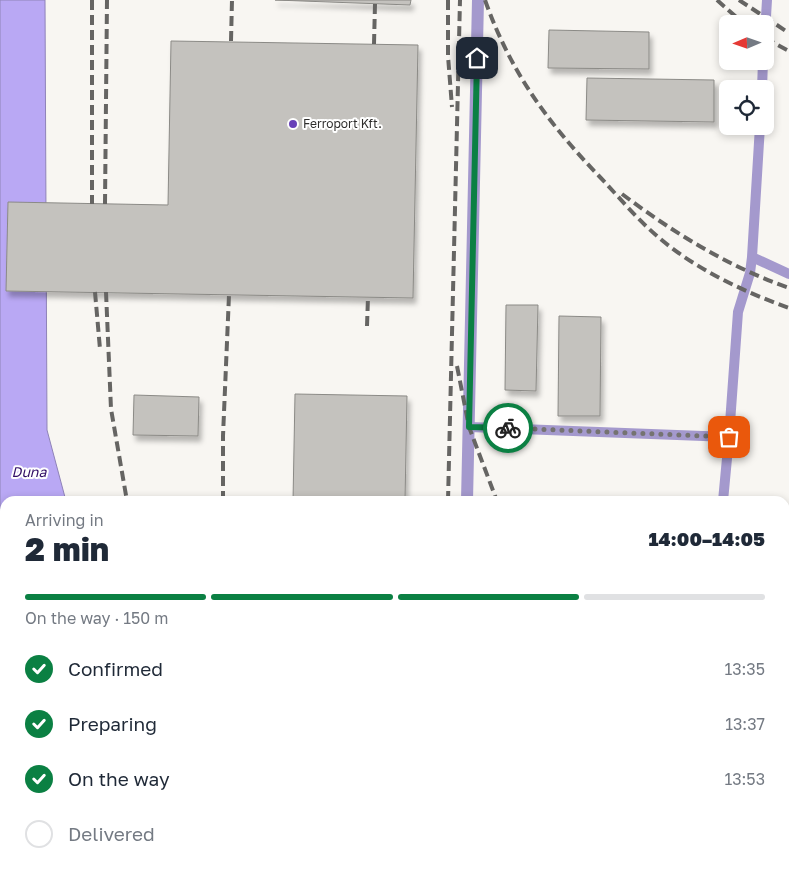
<!DOCTYPE html>
<meta charset="utf-8">
<style>
body{margin:0;font-family:"Golos Text",sans-serif;background:#f6f6f7;color:#1f2937;height:100vh;display:flex;flex-direction:column;font-size:19px;white-space:nowrap}
*{box-sizing:border-box;margin:0}
p{font-size:16px;color:#747a83}
.icon{flex:none;width:28px;height:28px;fill:none;stroke:currentColor;stroke-width:2;stroke-linecap:round;stroke-linejoin:round}
.map{position:relative;flex:1;overflow:hidden}
.panel{position:absolute;left:0px;top:496px;width:790px;height:376px;display:flex;flex-direction:column;background:#fff;border-radius:15px 15px 0 0;box-shadow:0 2px 8px #0003}
.panel>*{flex:none}
.needle{width:32px;rotate:268deg}
.fabs{position:absolute;left:719px;top:15px;display:grid;gap:10px}
.fabs a{display:grid;place-items:center;width:55px;height:55px;border-radius:8px;background:#fff;box-shadow:0 2px 8px #0003;font-size:25px}
.pin{position:absolute;display:grid;place-items:center;width:42px;height:42px;color:#fff;margin:-21px;border-radius:10px;box-shadow:0 2px 8px #0006}
.courier{position:absolute;display:grid;place-items:center;width:50px;height:50px;margin:-25px;border:4px solid #0b8043;border-radius:50%;background:#fff;color:#222;box-shadow:0 1px 6px #0007}
.overview em{font-style:normal;font-weight:800}
.overview div{display:flex;flex-direction:column-reverse}
.overview{display:flex;align-items:center;justify-content:space-between;height:85px;padding:0 25px}
h1{font-size:32px;font-weight:800;line-height:38px}
.bar{display:grid;grid-template-columns:repeat(4,1fr);gap:8px 5px;align-content:center;height:60px;padding:0 25px}
.bar i{height:6px;border-radius:4px;background:#e0e1e3}
.bar .selected{background:#0b8043}
.bar p{grid-column:span 4}
ol{padding:0 25px;list-style:none}
li{display:flex;align-items:center;gap:15px;height:55px}
li p{margin-inline-start:auto}
li .icon{padding:5px;border-radius:50%;background:#0b8043;color:#fff;stroke-width:4}
li:last-child{color:#747a83}
li i{width:28px;height:28px;border:2px solid #e0e1e3;border-radius:50%}
.map>svg:first-child{display:block}
.water{fill:#b9a8f4;stroke:#8f83b8}
.building{fill:#c4c2be;stroke:#8b8a86;filter:url(#shadow)}
.lines{fill:none;stroke-linecap:round;stroke-linejoin:round}
.lane{stroke:#a499cd;stroke-width:10}
.street{stroke:#a499cd;stroke-width:12}
.rail{stroke:#666563;stroke-width:4;stroke-dasharray:10 5;stroke-linecap:butt}
.done{stroke:#757371;stroke-width:5;stroke-dasharray:0 9}
.route{stroke:#0b8043;stroke-width:6}
.poi-dot{fill:#6840b8;stroke:#fff;stroke-width:2}
.labels{text-anchor:middle;stroke-width:4;stroke-linejoin:round;paint-order:stroke}
.poi-label{font-size:12px;fill:#2e2d2c;stroke:#fff;text-anchor:start}
.water-label{font-size:14px;font-style:italic;fill:#310d65;stroke:#fff}
</style>
<div class="map">
<svg width="789" height="872" viewBox="0 0 789 872">
<defs>
<filter id="shadow"><feDropShadow dx="3" dy="5.5" stdDeviation="2.5" flood-color="#0004"/></filter>
</defs>
<rect width="100%" height="100%" fill="#f8f6f2"/>
<!-- water -->
<path class="water" d="M0,0H45L47,430L66,501H5V868H327L334,872H0Z"/>
<!-- building -->
<path class="building" d="M275,0H411L410,5Z
M549,30L649,32V69L548,68Z
M171,41L418,45L413,298L6,291L8,202L168,205Z
M587,78L714,80V122L586,120Z
M506,305H538L536,391L505,390Z
M559,316L601,317L600,416H558Z
M295,394L407,396L405,501H293Z
M134,395L199,397L198,436L133,435Z"/>
<g class="lines">
<!-- lane -->
<path class="lane" d="M765,33L767,0
M762,89L763,61
M752,257L789,274
M469,427L729,437L738,312L750,273L752,257L760,126
M723,501L729,437
M785,525H789"/>
<!-- street -->
<path class="street" d="M467,501L478,0
M477,868L478,872"/>
<!-- rail -->
<path class="rail" d="M92,0V204
M448,0V56L452,107
M485,0C510,71 547,122 599,176C618,196 636,218 657,236C695,269 742,291 789,308
M717,0L744,24
M739,0L789,33
M765,38L789,51
M231,41L232,0
M374,44L375,4
M622,194C674,233 727,266 789,288
M105,204L107,0
M95,292L100,349
M106,292L111,409L127,501
M367,326L368,297
M457,366L469,427L497,501
M223,501V436L229,295
M448,501L460,0
M785,712L789,713
M449,868L456,872
M617,868L625,872"/>
</g>
<g class="lines">
<!-- done -->
<path class="done" d="M508,428L729,437"/>
<!-- route -->
<path class="route" d="M477,58L469,427L508,428"/>
</g>
<!-- markers -->
<circle class="poi-dot" cx="293" cy="124" r="5"/>
<g class="labels">
<!-- poi labels -->
<g class="poi-label">
<text x="303" y="128">Ferroport Kft.</text>
</g>
<!-- water labels -->
<g class="water-label">
<text x="29" y="477">Duna</text>
</g>
</g>
</svg>
<div class="fabs">
<a><svg class="needle" viewBox="-14 -14 28 28"><path d="M0-13l5 13h-10z" fill="#e53935"/><path d="M0 13l5-13h-10z" fill="#747a83"/></svg></a>
<a><svg class="icon" aria-label="locate" viewBox="0 0 24 24"><circle cx="12" cy="12" r="6"/><path d="M12 2v4M12 18v4M2 12h4M18 12h4"/></svg></a>
</div>
<div class="pin" style="left:729px;top:437px;background:#ea580c"><svg class="icon" aria-label="bag" viewBox="0 0 24 24"><path d="M5 8h14l-1 12H6zM9 8a3 3 0 0 1 6 0"/></svg></div>
<div class="pin" style="left:477px;top:58px;background:#1f2937"><svg class="icon" aria-label="home" viewBox="0 0 24 24"><path d="M3 11l9-7 9 7M6 9v11h12V9"/></svg></div>
<div class="courier" style="left:508px;top:428px"><svg class="icon" aria-label="bike" viewBox="0 0 24 24"><circle cx="6" cy="16" r="4"/><circle cx="18" cy="16" r="4"/><path d="M6 16l4-8h5l3 8M10 8l3 8H6M13 5h3"/></svg></div>
<section class="panel">
<div class="overview"><div><h1>2 min</h1><p>Arriving in</p></div><em>14:00–14:05</em></div>
<div class="bar"><i class="selected"></i><i class="selected"></i><i class="selected"></i><i></i><p>On the way · 150 m</p></div>
<ol>
<li><svg class="icon" aria-label="check" viewBox="0 0 24 24"><path d="M5 12l5 5 9-10"/></svg>Confirmed<p>13:35</p></li>
<li><svg class="icon" aria-label="check" viewBox="0 0 24 24"><path d="M5 12l5 5 9-10"/></svg>Preparing<p>13:37</p></li>
<li><svg class="icon" aria-label="check" viewBox="0 0 24 24"><path d="M5 12l5 5 9-10"/></svg>On the way<p>13:53</p></li>
<li><i></i>Delivered</li>
</ol>
</section>
</div>
